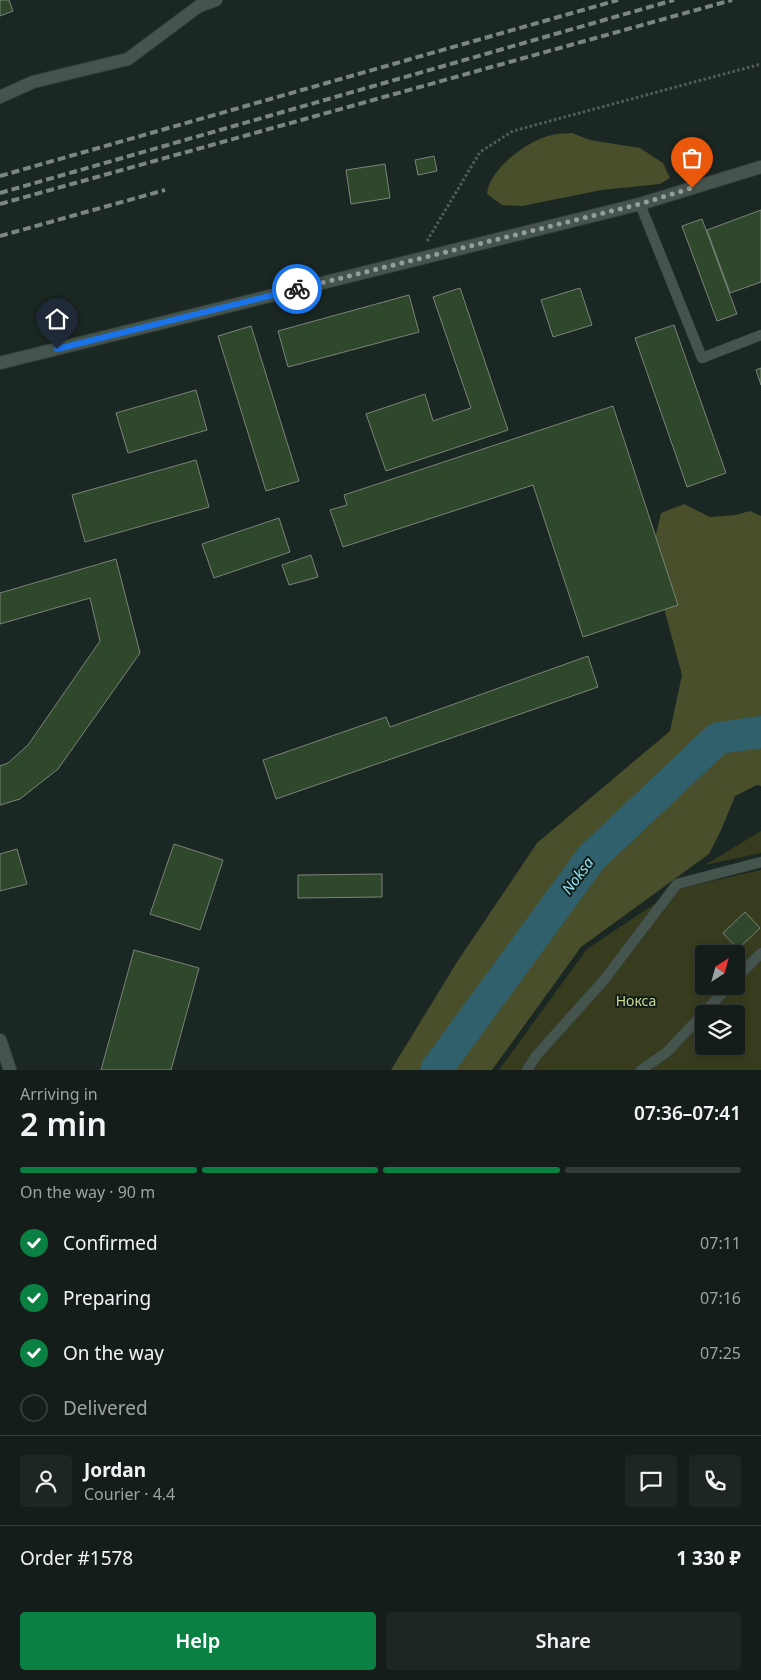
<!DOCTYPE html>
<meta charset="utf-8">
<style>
body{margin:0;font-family:"Noto Sans",sans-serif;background:#1d2623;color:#f1f3f6;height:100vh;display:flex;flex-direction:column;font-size:19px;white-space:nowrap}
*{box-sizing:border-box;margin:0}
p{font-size:16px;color:#9da2a2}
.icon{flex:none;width:28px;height:28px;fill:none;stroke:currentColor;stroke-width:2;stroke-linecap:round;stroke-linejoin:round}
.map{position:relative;height:1070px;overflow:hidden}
.sheet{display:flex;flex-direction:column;background:#141d1a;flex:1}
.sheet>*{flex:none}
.needle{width:32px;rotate:36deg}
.controls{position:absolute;left:695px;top:945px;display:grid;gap:10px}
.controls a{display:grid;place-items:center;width:50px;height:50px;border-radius:5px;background:#141d1a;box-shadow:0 2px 8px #0003,0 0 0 1px #333b39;font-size:25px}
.pin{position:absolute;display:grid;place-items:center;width:42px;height:42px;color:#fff;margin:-51px -21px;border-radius:50% 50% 50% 0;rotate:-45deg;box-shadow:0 0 5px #0007}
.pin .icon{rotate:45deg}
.courier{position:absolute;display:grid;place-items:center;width:50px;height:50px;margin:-25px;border:4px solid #1a73e8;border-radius:50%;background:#fff;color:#222;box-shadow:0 1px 6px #0007}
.headline em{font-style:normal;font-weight:600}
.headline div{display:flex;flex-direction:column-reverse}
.headline{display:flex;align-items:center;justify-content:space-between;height:85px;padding:0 20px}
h1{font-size:32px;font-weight:600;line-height:38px}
.bar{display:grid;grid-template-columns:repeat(4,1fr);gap:8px 5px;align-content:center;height:60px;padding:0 20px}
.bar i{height:6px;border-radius:4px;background:#333b39}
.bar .selected{background:#0b8043}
.bar p{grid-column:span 4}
.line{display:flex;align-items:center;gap:12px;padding:0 20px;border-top:1px solid #333b39}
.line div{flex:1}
.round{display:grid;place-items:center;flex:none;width:52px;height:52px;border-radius:5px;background:#1d2623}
ol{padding:0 20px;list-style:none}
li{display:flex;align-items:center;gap:15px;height:55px}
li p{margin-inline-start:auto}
li .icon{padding:5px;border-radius:50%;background:#0b8043;color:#fff;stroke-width:4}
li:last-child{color:#9da2a2}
li i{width:28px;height:28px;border:2px solid #333b39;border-radius:50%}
.action{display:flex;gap:10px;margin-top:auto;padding:10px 20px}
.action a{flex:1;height:58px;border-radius:5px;background:#0b8043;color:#fff;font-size:20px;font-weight:600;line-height:58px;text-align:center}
.action a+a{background:#1d2623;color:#f1f3f6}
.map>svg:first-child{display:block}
.green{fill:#373c1e;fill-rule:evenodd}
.forest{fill:#484f2a}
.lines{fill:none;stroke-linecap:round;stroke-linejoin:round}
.river{stroke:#30606c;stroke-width:32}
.building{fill:#2f482c;stroke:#7a8379}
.lane-casing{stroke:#37413c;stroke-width:11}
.street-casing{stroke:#37413c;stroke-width:14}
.path{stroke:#535e59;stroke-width:3;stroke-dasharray:2.5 2.5;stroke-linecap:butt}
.lane{stroke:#46544e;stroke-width:10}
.street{stroke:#46544e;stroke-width:12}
.rail{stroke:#7b8581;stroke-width:4;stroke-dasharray:8 4;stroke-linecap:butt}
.done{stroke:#949d99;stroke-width:5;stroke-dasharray:0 9}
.route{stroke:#1a73e8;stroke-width:6}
.labels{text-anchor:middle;stroke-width:4;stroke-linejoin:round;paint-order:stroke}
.park-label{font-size:14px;fill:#ccd998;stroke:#121d18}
.water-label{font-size:15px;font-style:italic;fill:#8de0f5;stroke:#121d18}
</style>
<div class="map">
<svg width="761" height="1070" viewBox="0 0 761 1070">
<rect width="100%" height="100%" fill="#1b2722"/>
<!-- green -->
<path class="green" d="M761,831V853L705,865Z
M761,870V1070H499L587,949L677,889ZM704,954H736V986H704ZM704,1014H736V1046H704Z"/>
<!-- forest -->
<path class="forest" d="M572,133L590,140L640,148L663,163L670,178L660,184L602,190L522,206L502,205L487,194C489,169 528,140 552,135C558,133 565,134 572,133Z
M684,504L710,517L735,515L750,511L761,516V786L757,785L735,796L722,828L709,854L581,947L492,1070H391L457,962L537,843L670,731L682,675L657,582L654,543L661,513Z"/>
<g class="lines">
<!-- river -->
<path class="river" d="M436,1070L591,858L718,738L761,732"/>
</g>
<!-- building -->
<path class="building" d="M0,0H9L13,11L0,16Z
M434,156L437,171L418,175L415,160Z
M385,164L390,198L351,204L346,170Z
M761,210V282L730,293L707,230Z
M702,219L737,314L717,321L682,226Z
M460,288L508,430L386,471L366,414L425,394L433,421L471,408L433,297Z
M580,288L592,325L553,337L541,300Z
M409,295L419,332L288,367L278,331Z
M674,325L726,473L687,487L635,338Z
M251,326L299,481L266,491L218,336Z
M761,368V385L756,370Z
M196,390L207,430L128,453L116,413Z
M613,406L678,605L583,637L533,485L343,547L330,510L347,505L344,495Z
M196,460L209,507L85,542L72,495Z
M279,518L290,552L214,578L202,544Z
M311,555L318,577L289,585L282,565Z
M116,559L140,653L58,769L20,799L0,805V766L8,763L28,745L100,641L90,598L0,624V593Z
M588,656L598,687L276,799L263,760L386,717L390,727Z
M174,844L223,860L200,930L150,914Z
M17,849L27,884L0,891V854Z
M382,874V897L298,898V875Z
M745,912L760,928L738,949L723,933Z
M134,950L199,968L171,1070H101Z"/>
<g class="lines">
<!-- lane casing -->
<g class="lane-casing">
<path id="lane" d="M640,204L702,358L761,335
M736,979L761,953
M527,1070L536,1056L604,980L677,884L761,862
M641,1070L667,1052L729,986"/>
</g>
<!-- street casing -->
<g class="street-casing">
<path id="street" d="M0,97L33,82L128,59L199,6L216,0
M0,363L640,204L761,167
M0,1040L10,1070"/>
</g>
<!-- path -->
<path class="path" d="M427,241L480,152L513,131L761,64"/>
<!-- lane -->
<use href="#lane" class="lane"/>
<!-- street -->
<use href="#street" class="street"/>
<!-- rail -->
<path class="rail" d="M0,176L618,0
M0,193L674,0
M0,204L732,0
M0,236L165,190"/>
</g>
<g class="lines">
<!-- done -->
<path class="done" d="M297,289L640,204L692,188"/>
<!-- route -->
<path class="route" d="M57,349L297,289"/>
</g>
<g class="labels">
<!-- park labels -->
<g class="park-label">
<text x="636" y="1006">Нокса</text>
</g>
<!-- water labels -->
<g class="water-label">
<text transform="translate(578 876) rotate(-53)" y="5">Noksa</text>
</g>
</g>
</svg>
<div class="controls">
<a><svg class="needle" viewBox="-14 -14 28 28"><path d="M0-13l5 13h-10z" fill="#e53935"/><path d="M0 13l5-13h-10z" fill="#9da2a2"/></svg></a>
<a><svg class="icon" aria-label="layers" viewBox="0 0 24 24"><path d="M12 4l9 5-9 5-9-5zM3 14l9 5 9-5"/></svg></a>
</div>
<div class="pin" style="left:692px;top:188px;background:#ea580c"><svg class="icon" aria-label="bag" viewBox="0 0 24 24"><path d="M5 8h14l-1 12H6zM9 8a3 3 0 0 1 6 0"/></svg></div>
<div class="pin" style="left:57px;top:349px;background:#1f2937"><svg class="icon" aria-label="home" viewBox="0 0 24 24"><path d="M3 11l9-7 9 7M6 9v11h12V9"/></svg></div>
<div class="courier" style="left:297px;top:289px"><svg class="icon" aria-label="bike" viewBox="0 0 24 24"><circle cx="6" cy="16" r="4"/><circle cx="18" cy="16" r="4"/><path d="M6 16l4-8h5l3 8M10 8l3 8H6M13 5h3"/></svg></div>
</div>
<section class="sheet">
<div class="headline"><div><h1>2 min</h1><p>Arriving in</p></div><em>07:36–07:41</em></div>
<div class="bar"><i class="selected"></i><i class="selected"></i><i class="selected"></i><i></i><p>On the way · 90 m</p></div>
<ol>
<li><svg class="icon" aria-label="check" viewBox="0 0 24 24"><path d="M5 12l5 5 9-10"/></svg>Confirmed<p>07:11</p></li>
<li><svg class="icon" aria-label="check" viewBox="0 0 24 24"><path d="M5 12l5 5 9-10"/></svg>Preparing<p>07:16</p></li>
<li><svg class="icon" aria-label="check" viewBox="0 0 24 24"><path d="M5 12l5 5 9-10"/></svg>On the way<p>07:25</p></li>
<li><i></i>Delivered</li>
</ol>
<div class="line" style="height:90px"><a class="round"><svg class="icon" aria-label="person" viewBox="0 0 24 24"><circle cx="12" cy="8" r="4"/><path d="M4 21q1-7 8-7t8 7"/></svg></a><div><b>Jordan</b><p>Courier · 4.4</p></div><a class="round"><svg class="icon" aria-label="chat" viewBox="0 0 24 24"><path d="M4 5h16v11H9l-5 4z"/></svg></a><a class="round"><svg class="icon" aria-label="phone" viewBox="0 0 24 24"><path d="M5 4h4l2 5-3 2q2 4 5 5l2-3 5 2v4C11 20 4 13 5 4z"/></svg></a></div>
<div class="line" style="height:65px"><div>Order #1578</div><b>1 330 ₽</b></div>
<div class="action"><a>Help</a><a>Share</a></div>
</section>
